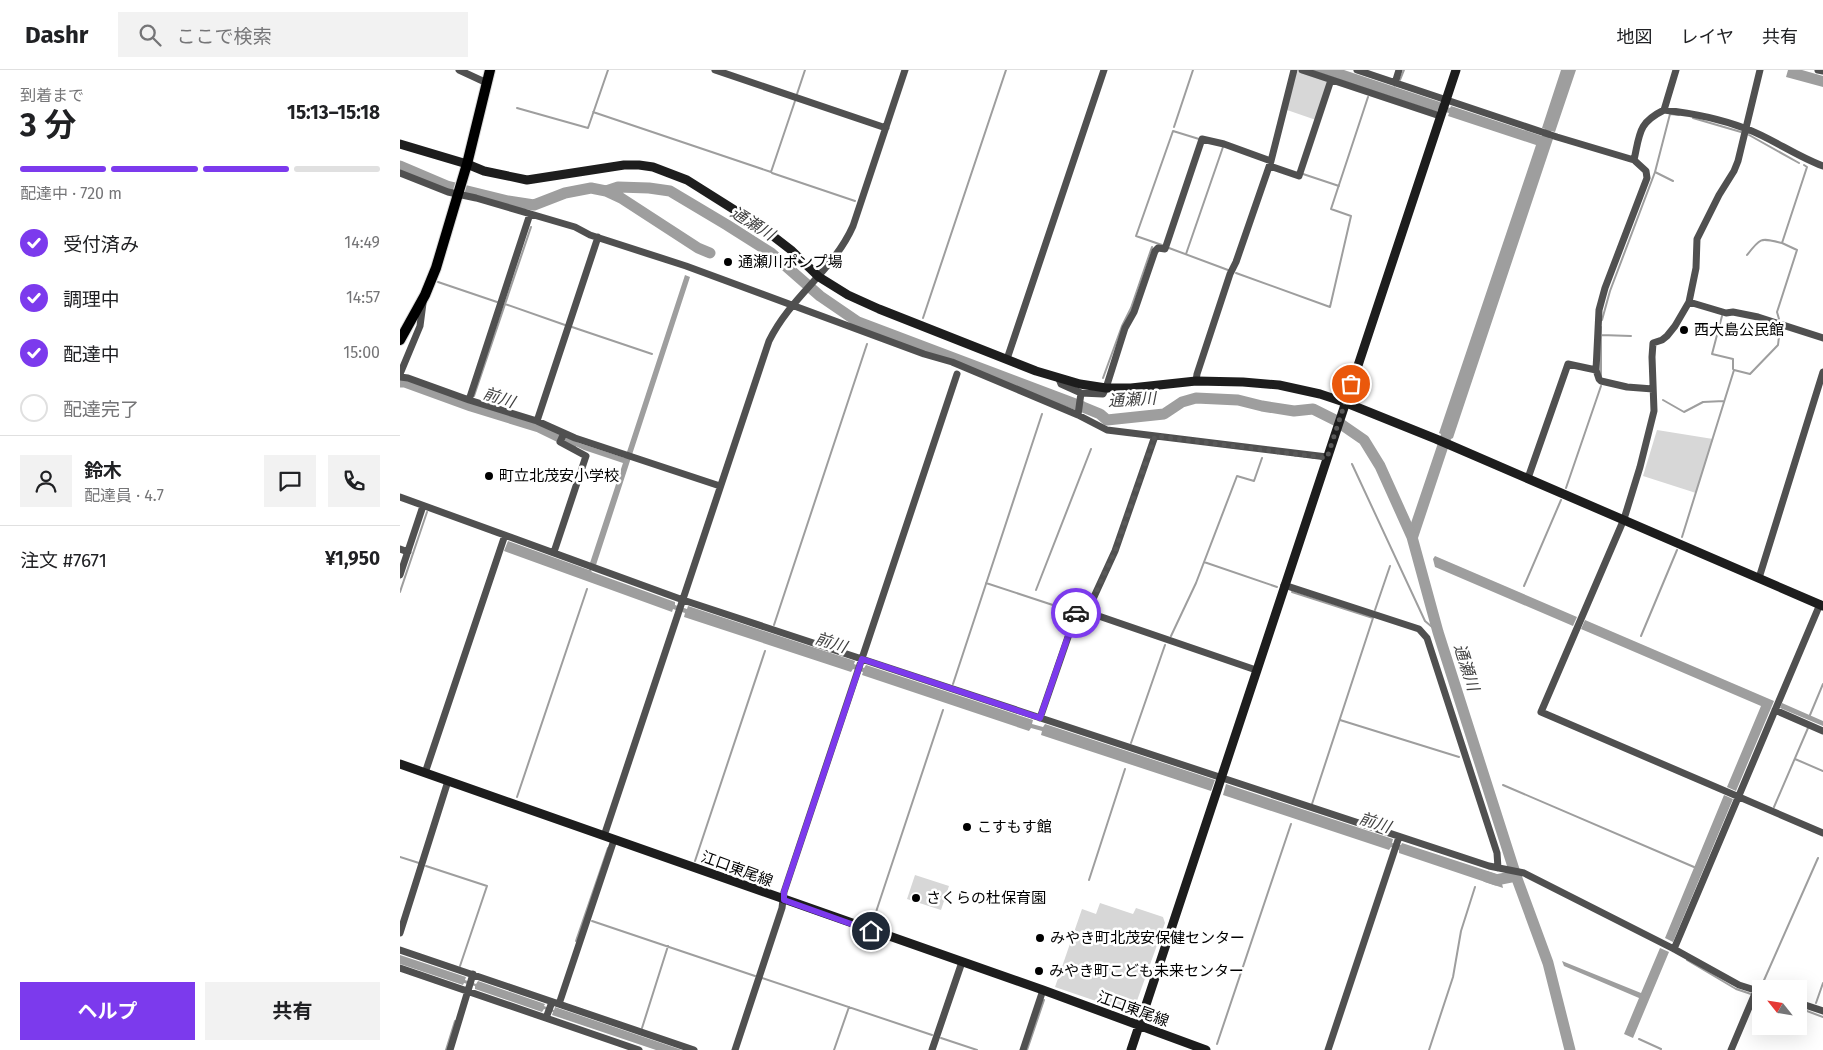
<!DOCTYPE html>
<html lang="ja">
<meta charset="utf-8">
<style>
body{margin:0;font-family:"Fira Sans","Noto Sans JP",sans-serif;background:#f2f2f2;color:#202124;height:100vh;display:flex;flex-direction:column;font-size:19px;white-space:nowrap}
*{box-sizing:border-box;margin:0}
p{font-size:16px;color:#757577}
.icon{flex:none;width:28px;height:28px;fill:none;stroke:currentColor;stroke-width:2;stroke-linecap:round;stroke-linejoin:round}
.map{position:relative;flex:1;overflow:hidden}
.details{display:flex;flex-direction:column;background:#fff;width:400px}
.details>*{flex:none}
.needle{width:32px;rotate:300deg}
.tools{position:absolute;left:1352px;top:910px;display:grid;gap:10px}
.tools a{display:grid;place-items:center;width:55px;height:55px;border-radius:0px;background:#fff;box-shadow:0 5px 20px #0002;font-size:25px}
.pin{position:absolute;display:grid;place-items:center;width:42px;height:42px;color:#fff;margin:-21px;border:2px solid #fff;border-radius:50%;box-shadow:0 1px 5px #0007}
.courier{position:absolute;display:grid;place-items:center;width:50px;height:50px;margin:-25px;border:4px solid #7c3aed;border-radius:50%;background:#fff;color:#222;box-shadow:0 1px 6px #0007}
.head em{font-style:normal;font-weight:700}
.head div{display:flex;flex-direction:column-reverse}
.head{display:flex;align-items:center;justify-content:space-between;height:85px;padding:0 20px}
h1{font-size:32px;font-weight:700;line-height:38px}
.bar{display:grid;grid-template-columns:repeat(4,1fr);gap:8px 5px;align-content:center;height:60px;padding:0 20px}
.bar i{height:6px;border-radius:4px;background:#e0e0e0}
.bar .active{background:#7c3aed}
.bar p{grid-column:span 4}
.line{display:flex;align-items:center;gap:12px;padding:0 20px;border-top:1px solid #e0e0e0}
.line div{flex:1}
.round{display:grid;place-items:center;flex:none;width:52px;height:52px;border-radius:0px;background:#f2f2f2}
ol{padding:0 20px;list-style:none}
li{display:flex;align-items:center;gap:15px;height:55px}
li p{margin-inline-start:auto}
li .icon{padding:5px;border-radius:50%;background:#7c3aed;color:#fff;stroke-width:4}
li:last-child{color:#757577}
li i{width:28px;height:28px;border:2px solid #e0e0e0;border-radius:50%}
.button{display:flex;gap:10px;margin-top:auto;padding:10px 20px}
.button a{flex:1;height:58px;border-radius:0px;background:#7c3aed;color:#fff;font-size:20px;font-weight:700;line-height:58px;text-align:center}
.button a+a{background:#f2f2f2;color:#202124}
header{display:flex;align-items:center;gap:30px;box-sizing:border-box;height:70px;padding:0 25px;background:#fff;border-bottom:1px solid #e0e0e0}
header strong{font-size:24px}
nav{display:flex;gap:28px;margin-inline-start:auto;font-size:18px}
.search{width:350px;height:45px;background:#f2f2f2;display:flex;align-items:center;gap:12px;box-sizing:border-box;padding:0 18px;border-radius:0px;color:#757577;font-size:19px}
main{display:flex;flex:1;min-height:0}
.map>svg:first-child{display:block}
.green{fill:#d7d7d7}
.water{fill:#9e9e9e}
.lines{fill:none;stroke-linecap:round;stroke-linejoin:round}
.stream{stroke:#9e9e9e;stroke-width:2}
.river{stroke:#9e9e9e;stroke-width:11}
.primary-casing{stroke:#dbdbdb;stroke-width:12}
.street{stroke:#505050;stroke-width:7}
.secondary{stroke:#1d1d1d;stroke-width:9}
.primary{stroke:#000;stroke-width:10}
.done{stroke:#595959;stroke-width:5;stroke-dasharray:0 9}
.route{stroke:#7c3aed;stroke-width:6}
.poi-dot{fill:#000;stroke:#fff;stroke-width:2}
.labels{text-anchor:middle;stroke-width:5;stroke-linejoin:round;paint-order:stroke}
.poi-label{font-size:15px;fill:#000;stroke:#fff;text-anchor:start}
.street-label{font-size:15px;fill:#000;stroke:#fff}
.water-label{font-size:16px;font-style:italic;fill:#3f3f3f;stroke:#fff}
</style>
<header>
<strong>Dashr</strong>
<div class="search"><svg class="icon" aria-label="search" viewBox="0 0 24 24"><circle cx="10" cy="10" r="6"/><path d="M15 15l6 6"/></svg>ここで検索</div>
<nav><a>地図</a><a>レイヤ</a><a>共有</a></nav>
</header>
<main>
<section class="details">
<div class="head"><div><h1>3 分</h1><p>到着まで</p></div><em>15:13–15:18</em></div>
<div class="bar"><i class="active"></i><i class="active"></i><i class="active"></i><i></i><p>配達中 · 720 m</p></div>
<ol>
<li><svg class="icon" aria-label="check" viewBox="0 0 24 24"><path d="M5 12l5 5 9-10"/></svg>受付済み<p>14:49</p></li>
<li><svg class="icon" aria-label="check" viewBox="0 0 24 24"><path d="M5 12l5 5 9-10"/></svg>調理中<p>14:57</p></li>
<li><svg class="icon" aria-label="check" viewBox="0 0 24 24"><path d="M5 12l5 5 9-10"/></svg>配達中<p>15:00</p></li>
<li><i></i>配達完了</li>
</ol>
<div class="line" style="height:90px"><a class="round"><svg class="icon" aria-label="person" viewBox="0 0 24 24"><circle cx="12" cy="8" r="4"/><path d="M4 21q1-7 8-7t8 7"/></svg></a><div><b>鈴木</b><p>配達員 · 4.7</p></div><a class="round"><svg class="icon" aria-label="chat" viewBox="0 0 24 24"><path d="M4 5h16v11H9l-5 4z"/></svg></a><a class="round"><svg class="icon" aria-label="phone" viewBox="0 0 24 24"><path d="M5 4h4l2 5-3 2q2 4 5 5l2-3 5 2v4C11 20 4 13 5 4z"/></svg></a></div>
<div class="line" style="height:65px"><div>注文 #7671</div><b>¥1,950</b></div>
<div class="button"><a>ヘルプ</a><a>共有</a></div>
</section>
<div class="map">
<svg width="1423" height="980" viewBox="0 0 1423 980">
<rect width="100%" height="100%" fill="#fff"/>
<!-- green -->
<path class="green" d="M898,1L928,11L916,50L887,40L896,3Z
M1257,360L1313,369L1296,423L1243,406Z
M515,805L549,816L541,840L507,829Z
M700,833L733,844L736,838L763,847L765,853L734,939L728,942L655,917L682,839L696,844Z"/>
<!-- water -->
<path class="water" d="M911,0H944L1040,32V34L1050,38L1051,36L1142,66L1145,59L1142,58L1161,0H1176L1155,62L1151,61L1149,68L1153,69L1053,368L1051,369L1017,471L1011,453L1041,364L1039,363L1136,75L1048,46L1049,43L1038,40L1037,42Z
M1388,0H1402L1423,6V17L1386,7Z
M285,205L290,207L196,495L190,493L223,393L184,380L165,371L167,369L225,388Z
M108,471L189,500L190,499L192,502L275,532V535L287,539L288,536L455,591L454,594L464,598L466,595L633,650L632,654L643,657L645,654L815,710L811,721L641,665L642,661L631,658L629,661L462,605L463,602L453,599L451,602L284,547L285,543L273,539L272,542L104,481Z
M1035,486L1177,547L1173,556L1035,497L1033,489Z
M1185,550L1374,631L1336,721L1327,717L1361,636L1181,559Z
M1382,633L1423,651V656L1380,638Z
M826,714L993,769L992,773L1001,775L1002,773L1100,805L1103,818L999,783V780L991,777L989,780L823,725Z
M1324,725L1333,729L1273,872L1265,868Z
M1260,878L1269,882L1233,968L1224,964L1239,928L1164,896L1162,891L1241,923Z
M0,885L66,907L65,910L76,914L78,911L145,934L144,936L154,940L155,937L282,980H256L152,945L153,942L144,939L142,942L75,919V916L64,913L63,915L0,894Z"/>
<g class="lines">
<!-- stream -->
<path class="stream" d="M1000,10L1004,0
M397,24L405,0
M117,38L188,58L208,0
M193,42L371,102L395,31
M1293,48L1341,62
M774,57L793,0
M1349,65L1399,93
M1255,102L1273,111
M372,103L455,131
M903,104L939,116
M762,175L736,166L773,61L799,69
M769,178L828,200
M786,184L823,77
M1347,185C1361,167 1360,168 1382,173L1407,97L1404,95
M836,203L930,237L951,146L931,139L968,27
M38,212L97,232
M105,234L165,255
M1322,246L1312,284L1333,289V299
M523,248L606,0
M1379,249L1377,242L1397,180L1382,173
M1202,250L1210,221L1255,102L1270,44L1279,45
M172,257L252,284
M1201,265L1231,266
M1201,307V257
M703,308L722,256L731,238L752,177
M74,326L131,157
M1263,330L1284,342L1303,332L1324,331
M952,394L1025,551L1038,562
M1166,418L1201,316
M1012,467L1014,462
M1282,467L1334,300L1350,304L1378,275L1380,258
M804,492L877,517
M586,513L671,541
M1124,516L1161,430
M636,520L691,379
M0,522L27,442
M892,522L973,548L912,734
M975,540L990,496
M682,545L692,548
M374,555L467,274
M771,566L796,513L837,406L854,411L862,388
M1241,566L1277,480
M553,614L642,344
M1410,645L1423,614
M940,650L1059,687
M731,673L765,575
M1395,689L1423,701
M1103,715L1294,797
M117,727L187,519
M1374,737L1408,658
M0,787L19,793
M295,791L365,581
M26,796L87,816L60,896
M689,810L725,699
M192,851L355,906
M472,854L543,640
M176,871L208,778
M1287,890L1336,919L1351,924
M362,908L532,965
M1361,917L1418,788
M1359,926L1361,927
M1416,933L1423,913
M1399,938L1423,947
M242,958L268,876
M541,968L577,980
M1239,969L1261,979
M817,974L891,754
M46,980L55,951
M434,980L449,937
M627,980L644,930
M1029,980L1053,907L1061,861L1075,817"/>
<!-- river -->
<path class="river" d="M0,96L47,116L108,131L134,135L165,123L191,118L206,121L218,117L249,118L270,121L327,155L371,183L420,226L458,252L683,337L700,344L707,350L764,344L782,332L796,328L838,330L862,336L894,341L913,339L935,350L964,370L980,396L1012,467L1038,562L1116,806L1148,893L1170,980
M206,121L221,128L298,178L310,183
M0,312H5L71,336L139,357L172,373
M1087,807L1096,810L1116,806"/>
<!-- primary casing -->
<g class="primary-casing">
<path id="primary" d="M0,270L25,225L36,198L67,94L90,0"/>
</g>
<!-- street -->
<path class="street" d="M59,0L87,13
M315,0L486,58
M902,0L1040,46
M957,0L1157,67L1234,90L1246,101L1247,108L1205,218L1199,240L1196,300L1199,309L1201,311L1227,317L1253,319
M1360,0L1338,91L1334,101L1319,125L1297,169L1296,198L1289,232L1275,256L1267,266L1262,270L1253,273L1252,287L1254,341L1240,397L1224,449L1141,642L1423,763
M1418,0L1423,1
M995,13L999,0
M1264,40L1276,0
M1234,90C1240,63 1238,53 1264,40C1291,43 1321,49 1347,59C1373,69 1396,86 1423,96
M870,96L899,106L931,10
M0,103L48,122L76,128L175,157L190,165L286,196L524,284L552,292L678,345L707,360L927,387
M1289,232L1326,243L1333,242L1358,247L1423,268
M607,289L704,0
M0,304L20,256L23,233
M0,307L8,308L69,330L137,351L175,368L320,416
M659,309L661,314L681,323
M796,311L797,304L830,204L836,192L871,91L894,0
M69,330L130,144
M678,345L681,323L703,324L706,318L725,258L734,242L755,181L758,178L765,179L802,69L824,74L871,91
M137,351L198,167
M1128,408L1168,294L1196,300
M0,427L283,530L1089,796L1124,803L1274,879L1339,915L1361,922
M0,479L8,482
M154,482L186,386L160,372L164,363
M0,505L23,436
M1359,508L1423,302
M884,515L1019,559L1027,568L1097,783L1098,798
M687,542L715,481L755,366
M1375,640L1423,661
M640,648L677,541L687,542L856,600
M25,703L105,465
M204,766L369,271C391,226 433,201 453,156L505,0
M0,863L48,711
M1274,879L1420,534
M0,880L294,980
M0,898L239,980
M1399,933L1423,941
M159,934L214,770
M146,948L152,932
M50,980L73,904
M335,980L382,838L384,822L557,304
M532,980L562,892
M623,980L643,920
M928,980L999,767
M1331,980L1356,921"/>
<!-- secondary -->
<path class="secondary" d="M0,74L67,94L84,101L127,110L224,95H239L253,97L287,110L360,156L391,180L419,207L448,225L479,239L636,301L680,314L706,318H731L796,311L843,312L879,315L920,324L944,332L1036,369L1423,536
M0,694L643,920L806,980
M731,980L1056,0"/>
<!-- primary -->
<use href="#primary" class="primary"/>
</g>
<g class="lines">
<!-- done -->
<path class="done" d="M676,543L681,541L687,542L715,481L755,366L927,388L951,314"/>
<!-- route -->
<path class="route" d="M471,861L384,830V822L462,589L640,648L676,543"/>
</g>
<!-- markers -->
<g class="poi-dot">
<circle cx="328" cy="192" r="5"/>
<circle cx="1284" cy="260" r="5"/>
<circle cx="89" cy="406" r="5"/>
<circle cx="567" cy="757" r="5"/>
<circle cx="516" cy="828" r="5"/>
<circle cx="640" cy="868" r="5"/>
<circle cx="639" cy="901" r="5"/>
</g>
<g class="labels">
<!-- poi labels -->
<g class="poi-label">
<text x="338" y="197">通瀬川ポンプ場</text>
<text x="1294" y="265">西大島公民館</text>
<text x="99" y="411">町立北茂安小学校</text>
<text x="577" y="762">こすもす館</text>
<text x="526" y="833">さくらの杜保育園</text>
<text x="650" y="873">みやき町北茂安保健センター</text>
<text x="649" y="906">みやき町こども未来センター</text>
</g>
<!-- street labels -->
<g class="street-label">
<text transform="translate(337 799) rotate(20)" y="5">江口東尾線</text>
<text transform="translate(733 939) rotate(20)" y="5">江口東尾線</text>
</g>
<!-- water labels -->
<g class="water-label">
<text transform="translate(353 153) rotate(32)" y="6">通瀬川</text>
<text transform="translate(99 327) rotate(18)" y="6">前川</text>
<text transform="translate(732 329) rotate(-3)" y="6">通瀬川</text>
<text transform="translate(431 572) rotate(18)" y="6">前川</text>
<text transform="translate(1067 597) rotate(72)" y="6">通瀬川</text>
<text transform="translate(975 752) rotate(18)" y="6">前川</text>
</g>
</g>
</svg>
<div class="tools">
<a><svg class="needle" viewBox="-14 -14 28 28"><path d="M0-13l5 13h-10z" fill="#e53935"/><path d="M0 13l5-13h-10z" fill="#757577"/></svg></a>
</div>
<div class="pin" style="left:951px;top:314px;background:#ea580c"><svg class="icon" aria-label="bag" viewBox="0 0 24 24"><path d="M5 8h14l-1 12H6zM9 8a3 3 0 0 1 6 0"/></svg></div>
<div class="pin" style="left:471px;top:861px;background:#1f2937"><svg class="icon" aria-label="home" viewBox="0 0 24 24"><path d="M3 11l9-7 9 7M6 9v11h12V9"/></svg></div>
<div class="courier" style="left:676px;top:543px"><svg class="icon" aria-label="car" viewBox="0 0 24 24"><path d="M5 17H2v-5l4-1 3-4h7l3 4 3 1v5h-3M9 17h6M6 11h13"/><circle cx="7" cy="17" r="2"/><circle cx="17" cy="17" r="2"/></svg></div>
</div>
</main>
